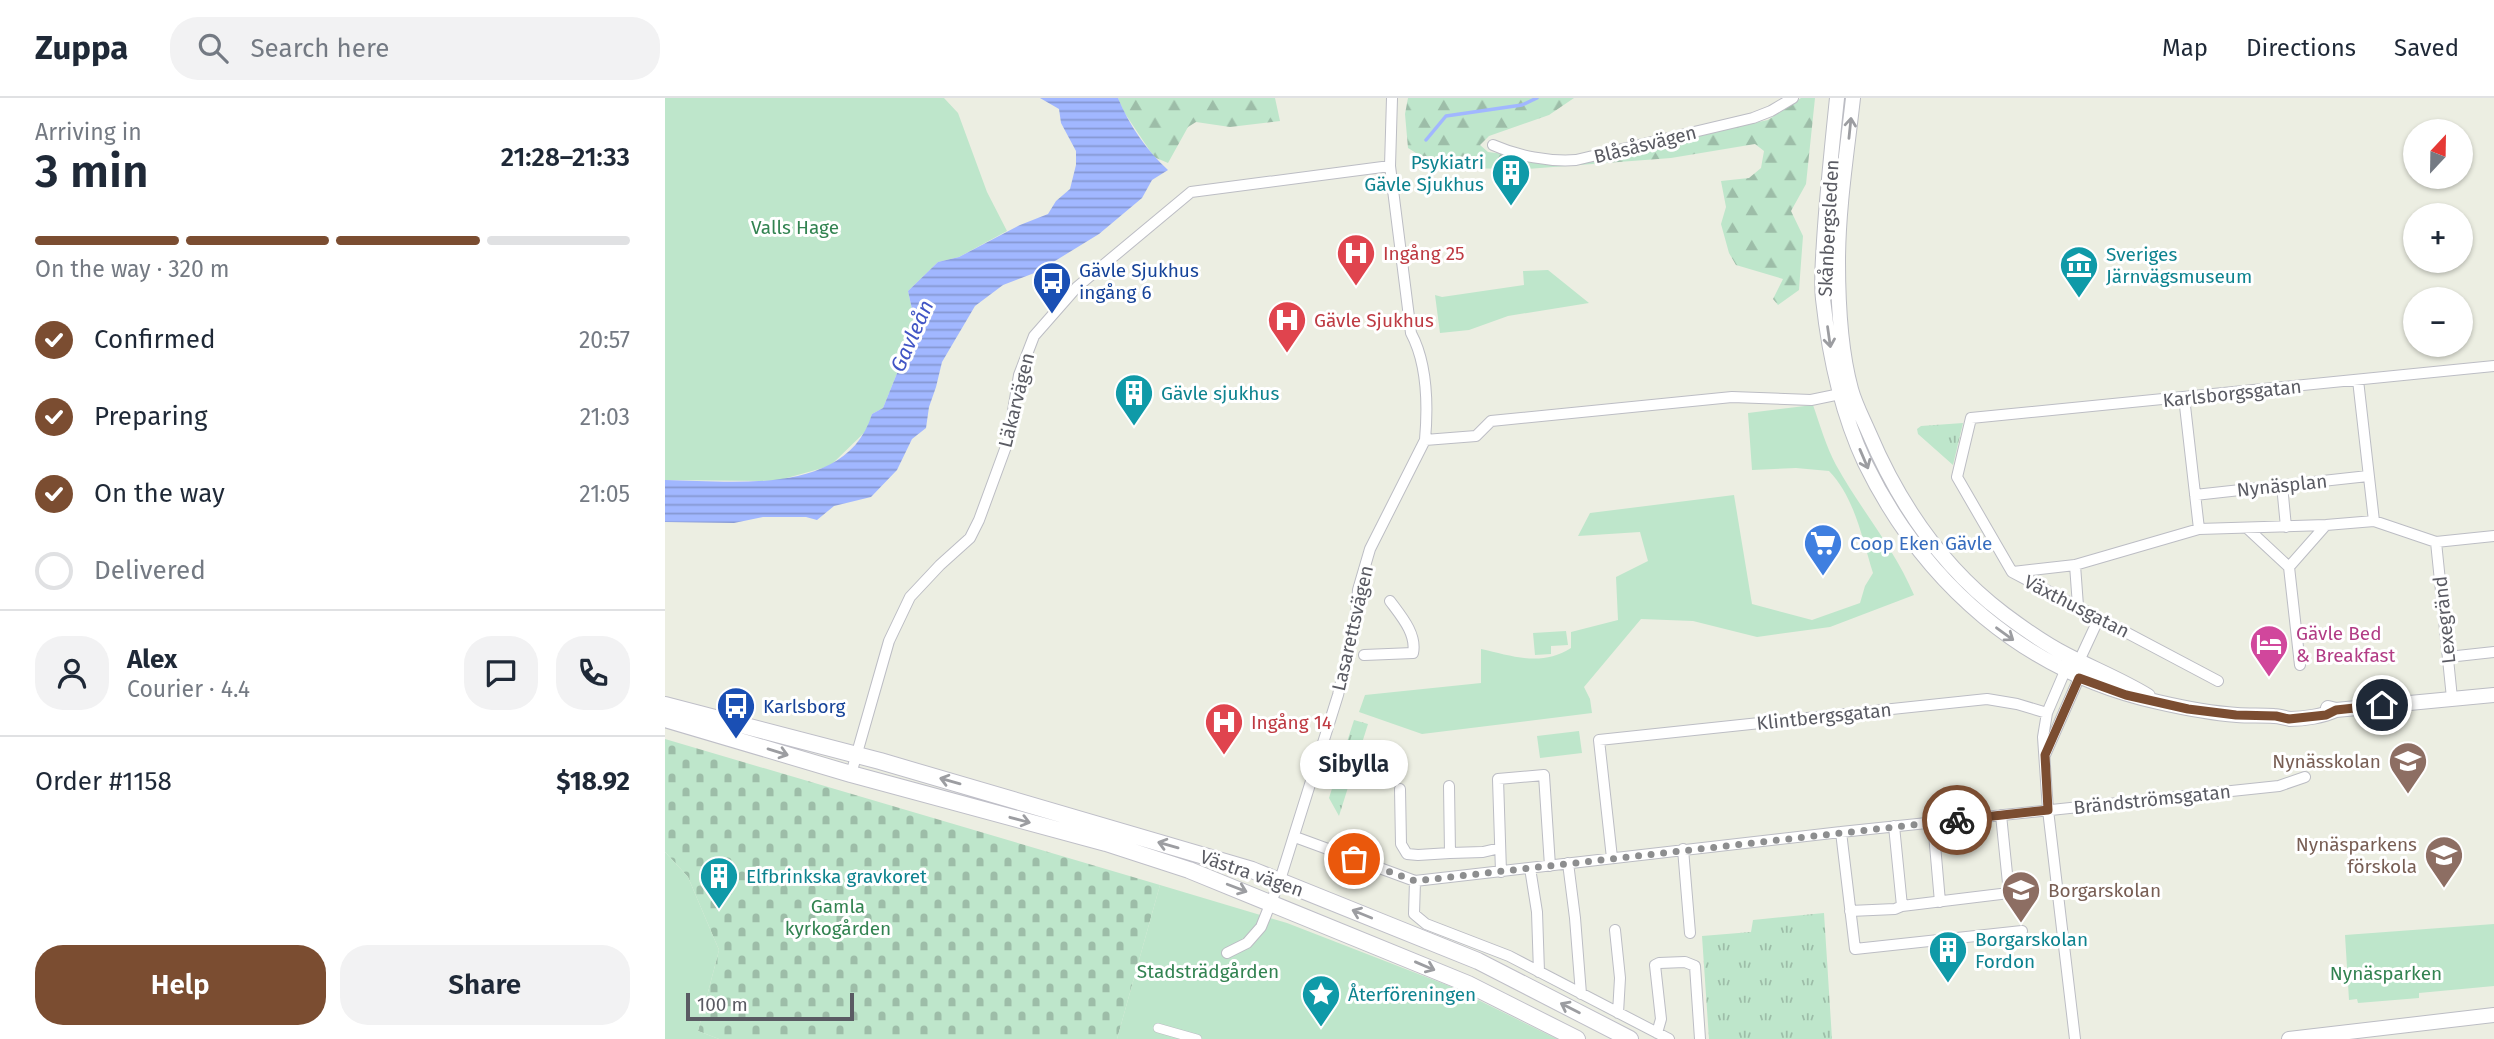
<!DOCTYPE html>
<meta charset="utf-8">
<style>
body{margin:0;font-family:"Fira Sans",sans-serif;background:#f2f2f3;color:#1f2937;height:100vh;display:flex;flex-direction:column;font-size:26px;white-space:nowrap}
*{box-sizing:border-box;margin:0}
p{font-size:23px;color:#747a83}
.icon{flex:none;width:38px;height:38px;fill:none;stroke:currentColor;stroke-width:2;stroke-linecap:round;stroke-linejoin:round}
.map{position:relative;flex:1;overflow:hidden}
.sheet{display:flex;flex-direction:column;background:#fff;width:665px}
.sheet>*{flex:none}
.needle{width:46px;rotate:22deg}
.fabs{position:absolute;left:1738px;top:21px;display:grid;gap:14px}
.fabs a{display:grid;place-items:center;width:70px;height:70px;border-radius:50%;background:#fff;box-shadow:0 2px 5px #0004;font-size:35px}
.scale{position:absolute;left:21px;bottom:18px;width:168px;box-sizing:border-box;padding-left:7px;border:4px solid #5a5b63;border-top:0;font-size:19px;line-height:24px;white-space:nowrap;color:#5a5b63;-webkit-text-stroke:5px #fff;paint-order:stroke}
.pin{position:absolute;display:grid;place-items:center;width:60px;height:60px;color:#fff;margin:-30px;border:4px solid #fff;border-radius:50%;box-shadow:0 2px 7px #0007}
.courier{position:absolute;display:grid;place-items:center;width:70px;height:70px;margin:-35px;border:5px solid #7b4d31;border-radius:50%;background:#fff;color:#222;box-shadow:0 2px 9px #0007}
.bubble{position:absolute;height:49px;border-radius:24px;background:#fff;box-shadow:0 2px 5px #0004;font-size:23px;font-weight:600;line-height:49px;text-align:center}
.overview em{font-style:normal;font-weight:600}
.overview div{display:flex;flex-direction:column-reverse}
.overview{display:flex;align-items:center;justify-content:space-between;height:119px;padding:0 35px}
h1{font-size:46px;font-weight:600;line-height:52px}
.bar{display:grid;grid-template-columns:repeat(4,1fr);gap:10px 7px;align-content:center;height:84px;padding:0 35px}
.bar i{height:9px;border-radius:5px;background:#e0e1e3}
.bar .selected{background:#7b4d31}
.bar p{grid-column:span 4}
.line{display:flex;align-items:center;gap:18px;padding:0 35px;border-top:2px solid #e0e1e3}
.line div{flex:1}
.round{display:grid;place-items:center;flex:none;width:74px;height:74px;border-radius:28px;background:#f2f2f3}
ol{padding:0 35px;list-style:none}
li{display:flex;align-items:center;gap:21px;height:77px}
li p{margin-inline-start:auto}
li .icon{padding:7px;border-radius:50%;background:#7b4d31;color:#fff;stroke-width:4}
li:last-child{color:#747a83}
li i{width:38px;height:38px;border:4px solid #e0e1e3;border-radius:50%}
.button{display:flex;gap:14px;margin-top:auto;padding:14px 35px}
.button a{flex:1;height:80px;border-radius:28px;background:#7b4d31;color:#fff;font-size:28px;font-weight:600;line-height:80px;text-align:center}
.button a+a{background:#f2f2f3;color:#1f2937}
header{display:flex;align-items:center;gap:42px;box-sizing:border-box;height:98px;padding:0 35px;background:#fff;border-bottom:2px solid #e0e1e3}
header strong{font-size:33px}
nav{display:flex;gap:38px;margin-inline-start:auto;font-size:24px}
.search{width:490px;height:63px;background:#f2f2f3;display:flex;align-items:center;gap:18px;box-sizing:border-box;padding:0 24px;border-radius:28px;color:#747a83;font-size:26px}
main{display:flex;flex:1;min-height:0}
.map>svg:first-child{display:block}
.grass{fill:url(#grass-tufts)}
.forest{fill:url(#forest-firs)}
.cemetery{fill:url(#cemetery-stones)}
.park{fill:#bee6cb}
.water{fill:url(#water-rules)}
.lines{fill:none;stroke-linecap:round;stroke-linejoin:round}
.stream{stroke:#a1b7ff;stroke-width:3.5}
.pedestrian-casing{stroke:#bcbdc4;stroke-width:10}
.minor-casing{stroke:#bcbdc4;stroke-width:12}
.tertiary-casing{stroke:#bcbdc4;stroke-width:16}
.secondary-casing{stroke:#bfbfc8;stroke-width:18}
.pedestrian{stroke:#fff;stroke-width:9}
.minor{stroke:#fff;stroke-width:10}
.tertiary{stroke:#fff;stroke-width:14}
.secondary{stroke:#fff;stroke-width:16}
.oneway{stroke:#9c9da1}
.done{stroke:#8d8e8f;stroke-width:7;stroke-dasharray:0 12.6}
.route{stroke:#7b4d31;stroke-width:9}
.labels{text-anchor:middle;stroke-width:6;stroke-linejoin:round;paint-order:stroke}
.street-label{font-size:19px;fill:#5a5b63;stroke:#fff}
.culture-label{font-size:19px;fill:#0d838f;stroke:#fff;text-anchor:start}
.park-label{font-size:19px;fill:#328351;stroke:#fff}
.health-label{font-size:19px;fill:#be3a42;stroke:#fff;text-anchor:start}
.transit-label{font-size:19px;fill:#164399;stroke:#fff;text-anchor:start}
.shop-label{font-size:19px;fill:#366cbe;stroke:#fff;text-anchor:start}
.hotel-label{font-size:19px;fill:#b23c85;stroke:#fff;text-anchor:start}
.education-label{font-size:19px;fill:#785e54;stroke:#fff;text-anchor:end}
.water-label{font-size:21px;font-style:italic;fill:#4155c5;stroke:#fff}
</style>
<header>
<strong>Zuppa</strong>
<div class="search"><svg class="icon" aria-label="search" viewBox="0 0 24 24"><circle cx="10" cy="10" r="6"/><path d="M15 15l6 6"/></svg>Search here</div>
<nav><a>Map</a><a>Directions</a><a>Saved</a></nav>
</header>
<main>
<section class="sheet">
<div class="overview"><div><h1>3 min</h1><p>Arriving in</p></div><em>21:28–21:33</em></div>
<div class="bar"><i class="selected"></i><i class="selected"></i><i class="selected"></i><i></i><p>On the way · 320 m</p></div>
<ol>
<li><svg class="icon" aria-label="check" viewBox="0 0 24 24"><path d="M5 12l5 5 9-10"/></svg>Confirmed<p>20:57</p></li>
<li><svg class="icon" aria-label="check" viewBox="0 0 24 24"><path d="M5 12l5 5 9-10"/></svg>Preparing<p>21:03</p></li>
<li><svg class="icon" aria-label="check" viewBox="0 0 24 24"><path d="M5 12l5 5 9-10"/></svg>On the way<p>21:05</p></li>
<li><i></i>Delivered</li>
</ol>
<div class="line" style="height:126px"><a class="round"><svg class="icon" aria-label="person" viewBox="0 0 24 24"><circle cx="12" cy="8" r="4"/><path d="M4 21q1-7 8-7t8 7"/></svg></a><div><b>Alex</b><p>Courier · 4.4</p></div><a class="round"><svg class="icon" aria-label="chat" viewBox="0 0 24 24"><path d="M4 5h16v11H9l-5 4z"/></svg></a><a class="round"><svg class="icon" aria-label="phone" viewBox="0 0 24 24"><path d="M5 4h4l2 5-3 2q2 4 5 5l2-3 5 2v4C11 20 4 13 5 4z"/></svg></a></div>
<div class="line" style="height:91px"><div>Order #1158</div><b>$18.92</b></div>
<div class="button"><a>Help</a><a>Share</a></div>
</section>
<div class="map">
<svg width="1829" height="941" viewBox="0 0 1829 941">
<defs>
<pattern id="grass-tufts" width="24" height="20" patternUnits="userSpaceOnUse" patternTransform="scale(1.75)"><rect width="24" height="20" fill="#bee6cb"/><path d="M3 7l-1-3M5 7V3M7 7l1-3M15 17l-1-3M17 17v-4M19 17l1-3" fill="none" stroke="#9dbda8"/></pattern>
<pattern id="forest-firs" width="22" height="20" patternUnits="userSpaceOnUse" patternTransform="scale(1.75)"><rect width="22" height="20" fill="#bee6cb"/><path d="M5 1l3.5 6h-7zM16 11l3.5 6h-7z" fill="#9dbda8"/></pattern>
<pattern id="cemetery-stones" width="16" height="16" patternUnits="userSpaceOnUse" patternTransform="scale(1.75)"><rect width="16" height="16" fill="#bee6cb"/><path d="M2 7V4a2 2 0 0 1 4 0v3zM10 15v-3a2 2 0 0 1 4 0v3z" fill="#9dbda8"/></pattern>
<pattern id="water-rules" width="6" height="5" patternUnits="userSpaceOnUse" patternTransform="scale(1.75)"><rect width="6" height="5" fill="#a1b7ff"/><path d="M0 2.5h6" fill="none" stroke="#8698d2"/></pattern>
</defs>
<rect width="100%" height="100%" fill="#eceee2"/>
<!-- grass -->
<path class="grass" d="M1298,325L1288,367L1253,336L1252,331L1256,328Z
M689,622L703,626L674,718L664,700Z
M1159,815L1167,941H1044L1037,838L1086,834L1088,822Z"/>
<!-- forest -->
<path class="forest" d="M453,0H610L615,23L565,29L531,24L523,29L503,65L489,59L459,14Z
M743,0H909L884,17L824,38L815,47L823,54L905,64L1103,22L1136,0H1150L1141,86L1126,113L1138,138L1134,192L1113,207L1108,201L1118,181L1071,167L1064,155L1056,126L1061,109L1056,83L1084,80L1096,70L1099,53L1090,46L1006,60L862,71L775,70L743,50L740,16Z"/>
<!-- cemetery -->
<path class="cemetery" d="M0,641L495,787L452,941H54L33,933L54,852L23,779L0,754Z"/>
<!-- park -->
<path class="park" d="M0,0H279L293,15L322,94L342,133L294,159L273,164L243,193L254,243L241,253L218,310L207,316L202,332L165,368L111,383L0,382Z
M883,172L924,205L843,218L804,232L775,235L770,197L777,199L859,187L858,173Z
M1148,307C1155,327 1161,348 1171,367C1196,412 1229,450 1249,497L1165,529L1092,539L1028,523L976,521L919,589L925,601L927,615L757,636L694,614L700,597L816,585V551C848,558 876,569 906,550V534L953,522L951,479L983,463L975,434L913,438L925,415L1069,397L1087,506L1147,522L1195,505L1200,488L1208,475C1197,440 1190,400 1164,373L1131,370L1087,372L1083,315Z
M901,533L903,547L886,548V556L870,557L868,535Z
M914,633L917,655L875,660L872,638Z
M0,754L23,779L54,852L33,933L54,941H0Z
M495,787L622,825L787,889L892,941H452Z
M1829,826V888L1754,895V900L1693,905L1692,901L1684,902L1680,837Z"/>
<!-- water -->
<path class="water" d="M375,0H453C464,27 482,53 503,72L487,82L477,100L434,136L372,174L338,187L310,208L277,264L271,289L264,309L261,330L247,341L232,372L206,399L169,408L152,422L141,419H98L69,425L0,424V382C67,383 182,399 207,316L218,310L241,253L254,243L243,193L273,164L294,159L355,127L383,116L391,103L405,91L411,67V53L396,25L394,11Z"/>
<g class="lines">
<!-- stream -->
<path class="stream" d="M761,42L781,18L857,7L872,0"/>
<!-- pedestrian casing -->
<g class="pedestrian-casing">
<path id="pedestrian" d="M493,930L532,941"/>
</g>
<!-- minor casing -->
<g class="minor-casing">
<path id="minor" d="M828,47C853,58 884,64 911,62L1088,20L1106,13L1128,0
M1693,282L1709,423
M1519,299L1534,431
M760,342L811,338L826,323L1067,299L1146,302L1180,295
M1617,387L1621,429
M1530,397L1703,378
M1582,430L1624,469L1661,427
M1771,444L1787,600
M1410,467L1413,508
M1624,469L1635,567
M1348,474L1410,467L1534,431L1661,427L1709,423L1771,444L1829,438
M699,557L748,555C752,536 736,518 725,503
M1783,559L1829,554
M1407,568L1400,573L1382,615L1378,639L1383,712L1410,941
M1553,583L1347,474L1292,379L1306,320L1829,268
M1380,657L1414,580V563L1434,520
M186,676L224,543L245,499L275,467L305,440L314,422L343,343L354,277L369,238L412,189L526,94L725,68
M784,688L785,755L818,754L835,750
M735,691L736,746L742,756L753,757L785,755
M1268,724L1275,804
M1229,728L1237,808
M1176,734L1190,851L1357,833
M630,739L750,783L1176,734L1614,688L1640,679
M1018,751L1025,835
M947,760L934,642L1322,601L1352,606L1382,615
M903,765L910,820L916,896
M865,770L872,814L874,874
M836,774L833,681L879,677L885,768
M750,783L749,816L761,826L844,858L1004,941
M1185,813L1230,811L1237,808L1344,795L1336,717
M950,832L955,880L953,915
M562,855L582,845L596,829L615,782L673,597L691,520L693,492L705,451L760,342C763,308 762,265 746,235L725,68L727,0
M992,935L996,921L990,867L994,865L1020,864L1030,868L1035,941"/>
</g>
<!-- tertiary casing -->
<g class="tertiary-casing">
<path id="tertiary" d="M1172,0C1167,48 1162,95 1159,143C1158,162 1156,182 1158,201C1164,256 1176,314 1200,365C1259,486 1361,575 1493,604C1519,610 1545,615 1572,617C1584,618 1597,617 1609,618C1614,618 1619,620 1625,621C1639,621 1658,618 1671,612
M1188,0C1182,54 1173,110 1173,164C1173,205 1175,251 1186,291C1190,306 1198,321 1204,335C1234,406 1277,469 1339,516C1359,531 1380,546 1402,557C1429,571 1457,582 1483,598
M1663,610L1671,612L1829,597
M1624,941L1829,917"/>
</g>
<!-- secondary casing -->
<g class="secondary-casing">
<path id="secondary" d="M0,607L215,663L587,772L813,863L965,941
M0,621L186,676L441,745L524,772L803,886L912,941"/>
</g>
<!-- pedestrian -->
<use href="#pedestrian" class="pedestrian"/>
<!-- minor -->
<use href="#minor" class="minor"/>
<!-- tertiary -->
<use href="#tertiary" class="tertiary"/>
<!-- secondary -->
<use href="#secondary" class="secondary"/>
</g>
<!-- one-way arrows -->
<defs><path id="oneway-shaft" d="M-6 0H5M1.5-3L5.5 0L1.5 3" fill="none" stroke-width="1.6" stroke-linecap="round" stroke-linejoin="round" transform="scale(1.75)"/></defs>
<g class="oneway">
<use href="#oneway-shaft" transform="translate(1185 30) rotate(-84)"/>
<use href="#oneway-shaft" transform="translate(1164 239) rotate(82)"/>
<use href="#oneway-shaft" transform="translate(1199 361) rotate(67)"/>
<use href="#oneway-shaft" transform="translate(1340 536) rotate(36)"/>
<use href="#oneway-shaft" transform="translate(113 654) rotate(17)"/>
<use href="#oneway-shaft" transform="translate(285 683) rotate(-164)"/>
<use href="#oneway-shaft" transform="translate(355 722) rotate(15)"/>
<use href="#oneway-shaft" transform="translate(503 747) rotate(-164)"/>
<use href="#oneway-shaft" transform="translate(572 790) rotate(21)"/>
<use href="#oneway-shaft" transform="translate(697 816) rotate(-158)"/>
<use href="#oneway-shaft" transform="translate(760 868) rotate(23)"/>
<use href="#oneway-shaft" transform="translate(905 910) rotate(-153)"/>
</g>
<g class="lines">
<!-- done -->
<path class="done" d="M689,761L750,783L1292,722"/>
<!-- route -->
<path class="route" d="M1292,722L1383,712L1380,657L1414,580L1461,597L1523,611L1571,617L1611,618L1624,621L1661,617L1671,612L1717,607"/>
</g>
<!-- icons -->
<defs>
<g id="building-pin" transform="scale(2.0125)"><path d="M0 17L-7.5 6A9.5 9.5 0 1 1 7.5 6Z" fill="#0f9aa8" stroke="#fff"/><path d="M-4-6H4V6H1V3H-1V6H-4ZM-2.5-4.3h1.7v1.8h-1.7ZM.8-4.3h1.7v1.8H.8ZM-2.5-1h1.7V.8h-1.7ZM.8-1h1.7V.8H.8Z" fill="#fff"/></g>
<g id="hospital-pin" transform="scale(2.0125)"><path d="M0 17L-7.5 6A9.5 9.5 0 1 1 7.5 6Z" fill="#e0444e" stroke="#fff"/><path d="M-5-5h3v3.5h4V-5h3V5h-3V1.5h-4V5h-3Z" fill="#fff"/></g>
<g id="museum-pin" transform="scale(2.0125)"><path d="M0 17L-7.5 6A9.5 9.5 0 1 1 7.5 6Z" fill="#0f9aa8" stroke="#fff"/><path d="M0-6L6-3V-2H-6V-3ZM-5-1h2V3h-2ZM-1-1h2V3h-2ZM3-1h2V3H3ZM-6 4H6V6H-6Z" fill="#fff"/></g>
<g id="bus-pin" transform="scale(2.0125)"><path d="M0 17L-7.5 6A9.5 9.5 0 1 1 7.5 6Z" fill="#1a4fb4" stroke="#fff"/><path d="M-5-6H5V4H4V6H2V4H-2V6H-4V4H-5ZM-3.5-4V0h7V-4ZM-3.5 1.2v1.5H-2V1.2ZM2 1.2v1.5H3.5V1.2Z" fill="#fff"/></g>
<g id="supermarket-pin" transform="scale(2.0125)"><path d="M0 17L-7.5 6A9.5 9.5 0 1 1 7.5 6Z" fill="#3f7fe0" stroke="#fff"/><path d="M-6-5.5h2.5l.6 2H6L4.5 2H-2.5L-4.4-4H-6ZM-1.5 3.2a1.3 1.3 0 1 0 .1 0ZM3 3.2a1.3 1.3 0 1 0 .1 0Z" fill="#fff"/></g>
<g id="hotel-pin" transform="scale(2.0125)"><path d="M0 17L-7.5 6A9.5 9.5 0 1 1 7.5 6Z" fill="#d1479c" stroke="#fff"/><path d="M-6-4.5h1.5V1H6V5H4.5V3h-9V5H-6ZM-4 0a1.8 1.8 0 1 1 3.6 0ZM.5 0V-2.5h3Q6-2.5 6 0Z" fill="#fff"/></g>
<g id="school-pin" transform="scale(2.0125)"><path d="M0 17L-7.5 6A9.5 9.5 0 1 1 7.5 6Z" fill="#8d6e63" stroke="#fff"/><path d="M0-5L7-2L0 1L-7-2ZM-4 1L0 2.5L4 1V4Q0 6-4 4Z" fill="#fff"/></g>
<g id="sight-pin" transform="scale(2.0125)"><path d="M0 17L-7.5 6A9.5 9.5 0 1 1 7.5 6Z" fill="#0f9aa8" stroke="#fff"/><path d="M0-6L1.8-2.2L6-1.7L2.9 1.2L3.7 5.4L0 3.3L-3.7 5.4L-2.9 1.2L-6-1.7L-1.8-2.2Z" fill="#fff"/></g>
</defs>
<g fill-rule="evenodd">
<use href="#building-pin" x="846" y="75"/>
<use href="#hospital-pin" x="691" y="155"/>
<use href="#museum-pin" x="1414" y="167"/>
<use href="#bus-pin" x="387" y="183"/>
<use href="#hospital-pin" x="622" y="222"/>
<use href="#building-pin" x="469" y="295"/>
<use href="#supermarket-pin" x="1158" y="445"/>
<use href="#hotel-pin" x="1604" y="546"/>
<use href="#bus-pin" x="71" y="608"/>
<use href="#hospital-pin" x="559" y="624"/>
<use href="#school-pin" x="1743" y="663"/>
<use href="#school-pin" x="1779" y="757"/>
<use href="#building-pin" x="54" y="778"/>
<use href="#school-pin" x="1356" y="792"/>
<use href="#building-pin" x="1283" y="852"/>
<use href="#sight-pin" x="656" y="896"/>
</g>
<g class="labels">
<!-- street labels -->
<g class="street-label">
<text transform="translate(980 46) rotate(-14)" y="7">Blåsåsvägen</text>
<text transform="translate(1163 130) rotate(-87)" y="7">Skånbergsleden</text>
<text transform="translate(1567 295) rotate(-6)" y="7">Karlsborgsgatan</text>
<text transform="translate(351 302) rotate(-76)" y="7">Läkarvägen</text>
<text transform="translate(1617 387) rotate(-6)" y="7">Nynäsplan</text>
<text transform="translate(1412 508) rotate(27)" y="7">Växthusgatan</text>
<text transform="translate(1779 522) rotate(-96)" y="7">Lexegränd</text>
<text transform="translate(687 530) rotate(-77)" y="7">Lasarettsvägen</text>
<text transform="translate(1159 618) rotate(-6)" y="7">Klintbergsgatan</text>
<text transform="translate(1487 701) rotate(-6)" y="7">Brändströmsgatan</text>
<text transform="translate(587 775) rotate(19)" y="7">Västra vägen</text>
</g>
<!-- culture labels -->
<g class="culture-label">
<text x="819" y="71" text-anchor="end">Psykiatri<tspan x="819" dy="22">Gävle Sjukhus</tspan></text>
<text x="1441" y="163">Sveriges<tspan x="1441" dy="22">Järnvägsmuseum</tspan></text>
<text x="496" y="302">Gävle sjukhus</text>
<text x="81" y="785">Elfbrinkska gravkoret</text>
<text x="1310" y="848">Borgarskolan<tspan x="1310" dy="22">Fordon</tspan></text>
<text x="683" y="903">Återföreningen</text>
</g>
<!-- park labels -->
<g class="park-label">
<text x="130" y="136">Valls Hage</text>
<text x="173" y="815">Gamla<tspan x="173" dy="22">kyrkogården</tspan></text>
<text x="543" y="880">Stadsträdgården</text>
<text x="1721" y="882">Nynäsparken</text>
</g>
<!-- health labels -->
<g class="health-label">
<text x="718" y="162">Ingång 25</text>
<text x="649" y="229">Gävle Sjukhus</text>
<text x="586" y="631">Ingång 14</text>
</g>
<!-- transit labels -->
<g class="transit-label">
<text x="414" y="179">Gävle Sjukhus<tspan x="414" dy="22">ingång 6</tspan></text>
<text x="98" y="615">Karlsborg</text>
</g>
<!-- shop labels -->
<g class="shop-label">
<text x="1185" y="452">Coop Eken Gävle</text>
</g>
<!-- hotel labels -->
<g class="hotel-label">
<text x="1631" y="542">Gävle Bed<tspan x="1631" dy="22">&amp; Breakfast</tspan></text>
</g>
<!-- education labels -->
<g class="education-label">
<text x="1716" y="670">Nynässkolan</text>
<text x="1752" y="753">Nynäsparkens<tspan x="1752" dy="22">förskola</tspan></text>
<text x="1383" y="799" text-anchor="start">Borgarskolan</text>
</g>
<!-- water labels -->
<g class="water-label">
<text transform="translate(247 238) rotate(-66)" y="7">Gavleån</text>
</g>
</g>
</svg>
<div class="fabs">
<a><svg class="needle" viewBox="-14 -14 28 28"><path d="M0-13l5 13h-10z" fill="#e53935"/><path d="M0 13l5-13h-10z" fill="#747a83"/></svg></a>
<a>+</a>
<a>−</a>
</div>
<div class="scale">100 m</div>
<div class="pin" style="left:689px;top:761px;background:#ea580c"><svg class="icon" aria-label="bag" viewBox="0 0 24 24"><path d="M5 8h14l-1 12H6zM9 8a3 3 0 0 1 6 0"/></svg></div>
<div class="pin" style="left:1717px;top:607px;background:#1f2937"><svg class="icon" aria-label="home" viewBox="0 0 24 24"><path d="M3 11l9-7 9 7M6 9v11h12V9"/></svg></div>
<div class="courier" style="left:1292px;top:722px"><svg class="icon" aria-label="bike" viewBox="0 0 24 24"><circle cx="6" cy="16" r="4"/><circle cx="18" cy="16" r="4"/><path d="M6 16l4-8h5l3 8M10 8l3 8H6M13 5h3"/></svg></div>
<div class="bubble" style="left:635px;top:642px;width:108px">Sibylla</div>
</div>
</main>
